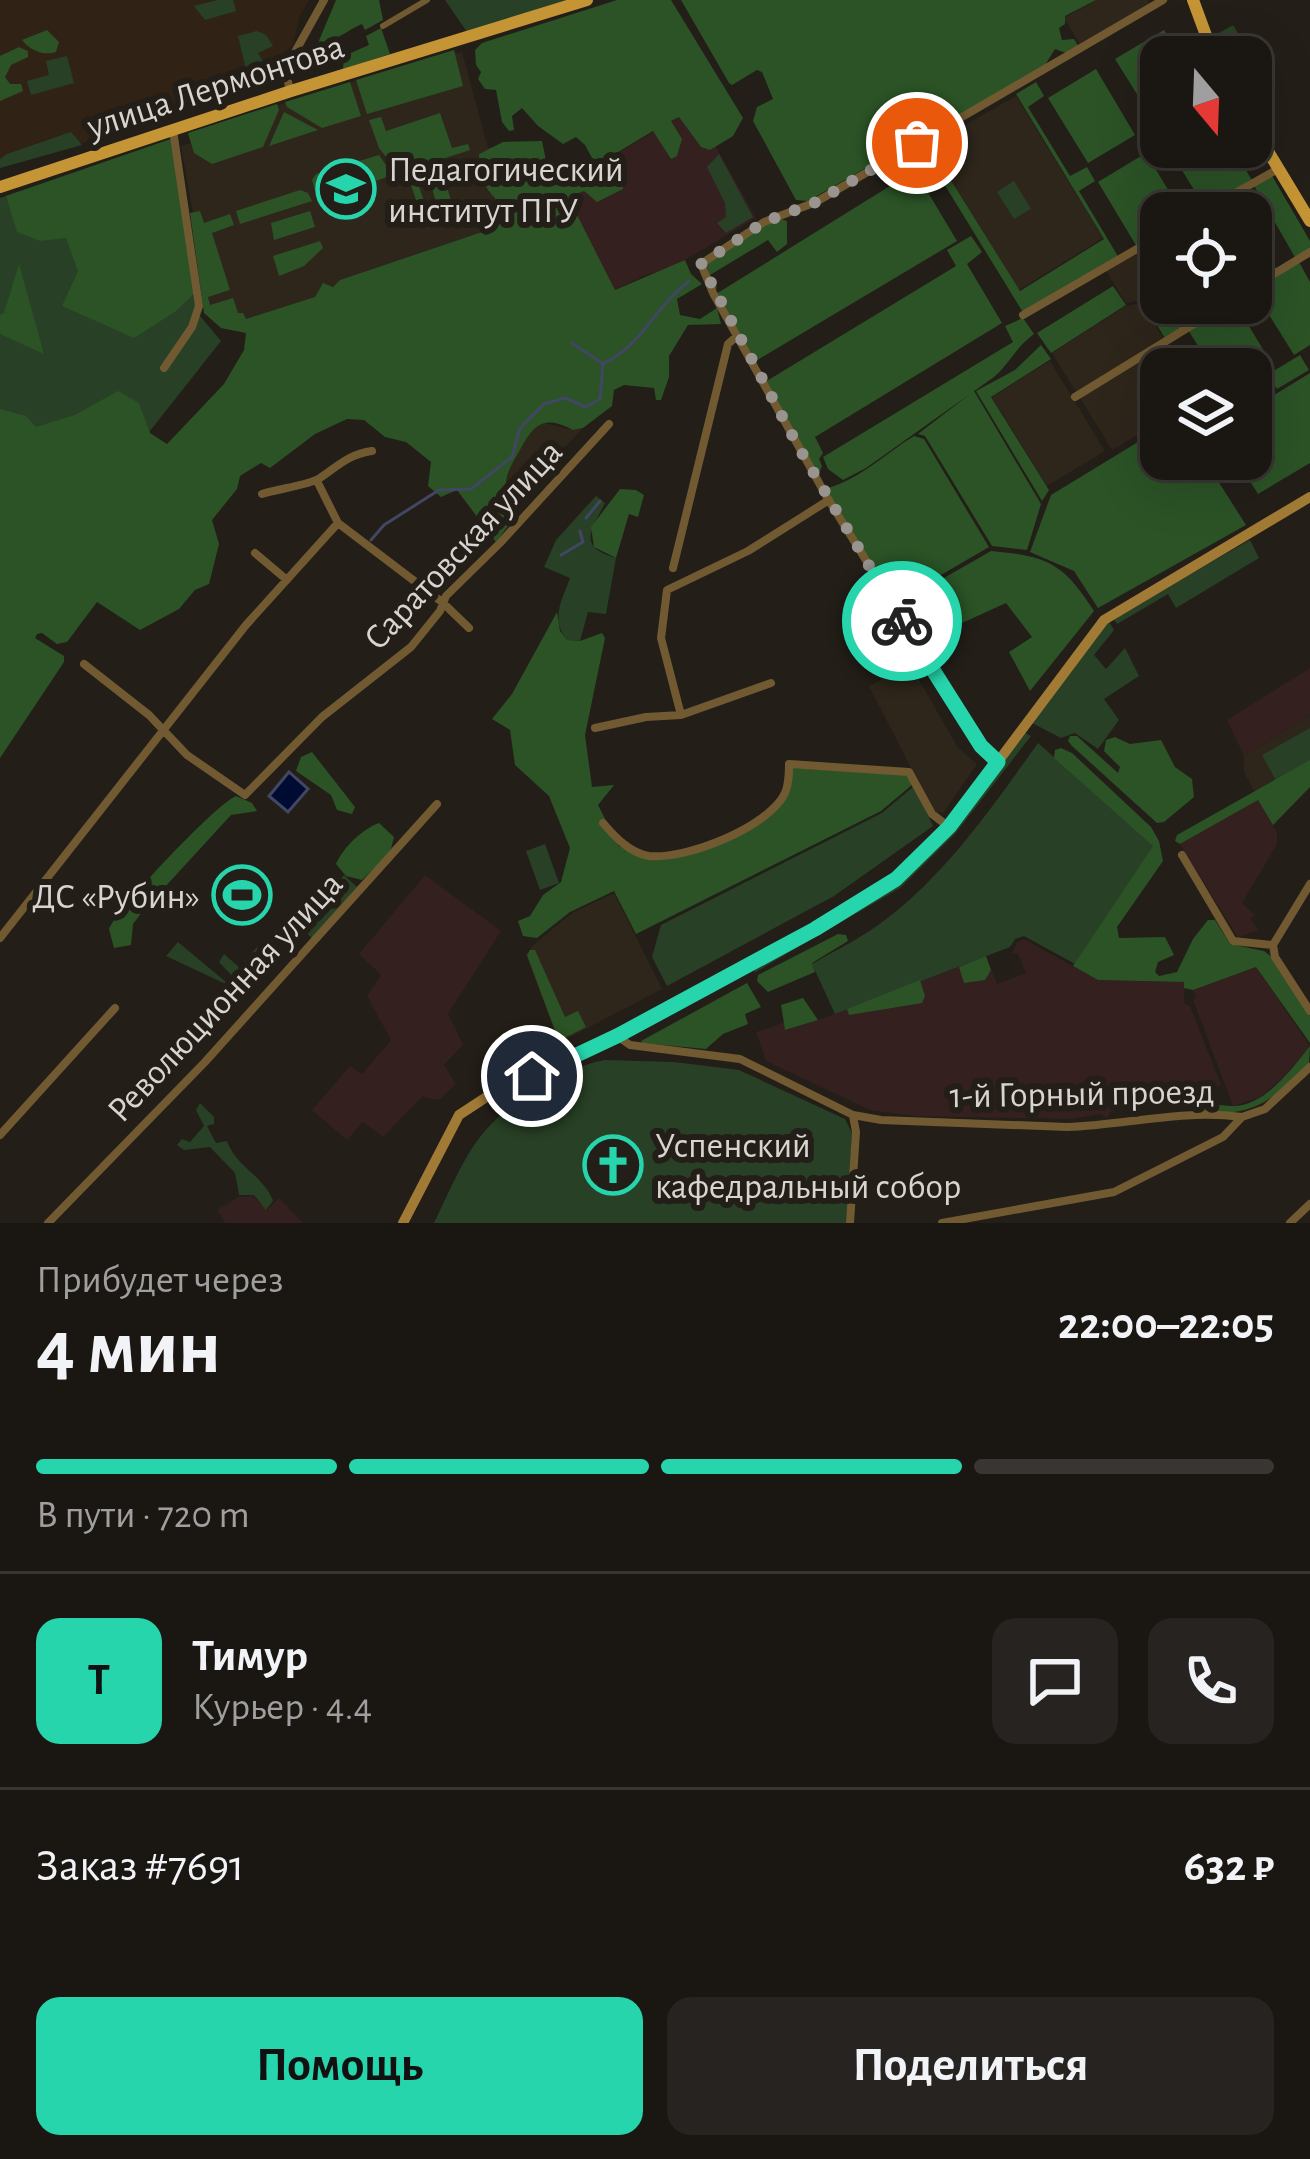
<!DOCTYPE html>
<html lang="ru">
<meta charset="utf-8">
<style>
body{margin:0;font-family:"Alegreya Sans",sans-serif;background:#272320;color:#f1f3f6;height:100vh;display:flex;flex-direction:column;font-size:45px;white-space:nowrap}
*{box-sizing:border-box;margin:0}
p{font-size:39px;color:#9f9f9f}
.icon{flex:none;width:66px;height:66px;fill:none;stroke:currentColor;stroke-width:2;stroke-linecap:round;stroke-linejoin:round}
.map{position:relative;height:1223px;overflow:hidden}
.sheet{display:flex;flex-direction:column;background:#1a1612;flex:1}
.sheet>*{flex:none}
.needle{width:78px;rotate:161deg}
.tools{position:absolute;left:1140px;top:36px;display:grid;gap:24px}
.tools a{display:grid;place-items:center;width:132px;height:132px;border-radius:24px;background:#1a1612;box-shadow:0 12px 48px #0002,0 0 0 3px #383532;font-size:60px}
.pin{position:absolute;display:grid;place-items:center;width:102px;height:102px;color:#fff;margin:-51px;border:6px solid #fff;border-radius:50%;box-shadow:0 3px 12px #0007}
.courier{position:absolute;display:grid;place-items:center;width:120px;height:120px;margin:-60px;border:9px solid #27d5ad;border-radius:50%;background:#fff;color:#222;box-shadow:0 3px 15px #0007}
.overview em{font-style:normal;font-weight:600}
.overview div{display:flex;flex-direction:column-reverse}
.overview{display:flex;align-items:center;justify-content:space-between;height:204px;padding:0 36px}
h1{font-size:78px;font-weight:600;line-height:90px}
.bar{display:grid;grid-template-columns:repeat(4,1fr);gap:18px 12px;align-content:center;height:144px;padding:0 36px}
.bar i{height:15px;border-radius:9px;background:#383532}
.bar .active{background:#27d5ad}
.bar p{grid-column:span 4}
.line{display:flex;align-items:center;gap:30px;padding:0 36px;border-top:3px solid #383532}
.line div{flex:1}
.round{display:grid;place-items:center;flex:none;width:126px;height:126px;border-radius:24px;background:#272320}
.button{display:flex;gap:24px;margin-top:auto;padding:24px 36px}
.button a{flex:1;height:138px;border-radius:24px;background:#27d5ad;color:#111;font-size:48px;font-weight:600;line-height:138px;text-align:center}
.button a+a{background:#272320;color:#f1f3f6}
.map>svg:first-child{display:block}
.built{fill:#2e261b}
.industrial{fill:#33201f}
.medical{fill:#302316}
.green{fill:#284025}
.forest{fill:#2b5326}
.water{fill:#000b34;stroke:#414763;stroke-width:3}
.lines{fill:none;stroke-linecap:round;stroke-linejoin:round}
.stream{stroke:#414763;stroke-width:3}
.pedestrian{stroke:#715a31;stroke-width:6}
.minor{stroke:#715a31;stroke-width:8}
.secondary{stroke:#a17b35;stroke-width:10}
.primary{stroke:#c59535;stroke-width:12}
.done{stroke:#999490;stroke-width:12;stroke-dasharray:0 21.6}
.route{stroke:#27d5ad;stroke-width:15}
.labels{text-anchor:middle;stroke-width:12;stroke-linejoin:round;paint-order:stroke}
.street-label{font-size:36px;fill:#d8d4d0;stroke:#231e18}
.poi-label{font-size:36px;fill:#d8d4d0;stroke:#231e18;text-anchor:start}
</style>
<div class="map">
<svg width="1310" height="1223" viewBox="0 0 1310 1223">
<rect width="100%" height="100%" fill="#231e18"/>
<!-- built -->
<path class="built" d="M1097,0H1148L1149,4L1080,44L1064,18Z
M454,50L456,54L462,52L488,148L499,147L492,229L340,280L318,303L249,329L211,314L181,146L191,143L188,133Z
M1016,96L1103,238L1019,290L930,145Z
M1161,239V303H1166L1152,312L1136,301L1126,303L1106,271Z
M1136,304L1146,310L1164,339L1076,392L1052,353L1126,306Z
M1162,347L1176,369H1161V421L1112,450L1080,398Z
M1050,361L1105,451L1047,486L992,397Z
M540,422L573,430L583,428L517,498L506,484L509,469L530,431Z
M910,664L958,748L977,764L943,813L933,811L869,686Z
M1310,715V787L1273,825L1244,772V756Z
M614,893L662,989L559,1043L526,955L532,946L572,913Z"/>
<!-- industrial -->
<path class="industrial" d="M694,108L756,218L673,267L643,276L615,290L562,186Z
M1310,668V715L1244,756L1227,720Z
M1259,799L1277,833V844L1242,903L1255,915L1251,918L1258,930L1238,938L1180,844Z
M425,875L501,931L448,1014L463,1045L444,1065L456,1084L439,1100L422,1097L383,1137L363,1122L347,1140L312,1110L350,1066L362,1074L391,1040L367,996L381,975L359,954Z
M1024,939L1098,980L1185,982L1184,1003L1190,1006L1221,1085L1176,1103L1166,1095L1158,1102L1110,1112L1107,1118L1100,1114L1073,1119L913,1116L870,1110L766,1061L756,1032L785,1022L786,1030L818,1020L986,956L997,984L1026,973L1018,954L1012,953L1017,942Z
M1256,967L1310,1046L1284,1077L1260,1097L1233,1106L1193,1000L1196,998L1193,990Z
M253,1196L267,1210L279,1198L303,1223H225L217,1210L238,1197Z"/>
<!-- medical -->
<path class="medical" d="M0,0H309L300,15L293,45L269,67L262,89L0,168Z"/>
<!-- green -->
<path class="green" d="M218,0H233L236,11L205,20L194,6Z
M445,0H575L469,35Z
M1233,25L1266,79L1251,87V57H1222L1215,35Z
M257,31L266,35L273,46L258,53L267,68L261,88L251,91L238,36Z
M67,56L74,83L31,95L27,81L49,75L46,61Z
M71,132L82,145L0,168V159L7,154Z
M171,139L196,311L221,341L0,621V198Z
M719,154L753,217L726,233L717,223L726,217L725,203L707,167Z
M1014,181L1031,209L1014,219L997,192Z
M596,496L605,503C592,529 576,547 616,558L606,614L588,612L580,641L567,640C550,619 562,600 570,578L544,567L556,540Z
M1250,540L1259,558L1176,608L1168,594L1117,624L1113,618Z
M1108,620L1114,630L1094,655L1106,669L1125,648L1139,676L1104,699L1119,720L1098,749L1075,733L1061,738L1032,723Z
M1310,728V769L1279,786L1262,755Z
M1025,733L1031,736L955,834L900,888L754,973L757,965L897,884Z
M1038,743L1154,846L1075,964L1024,936L1015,939L1010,947L835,1014L812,964C836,950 863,937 885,920C948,872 992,807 1038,743Z
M914,786L933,826L834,896L667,986L652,957L661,925L882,813Z
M545,844L559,883L540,890L526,851Z
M344,875L357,887L312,938L299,927Z
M178,942L232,987L166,956Z
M259,945L268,953L248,981L252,985L246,991L219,962L224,954L239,967Z
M605,1060L674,1062L739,1070L845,1119L852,1133L847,1223H434C467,1155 475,1124 544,1085C565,1074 582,1064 605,1060Z
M200,1103L214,1117V1124L207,1126L216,1143L227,1141C236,1167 264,1176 273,1201L266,1210L254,1195H239L235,1173L210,1147L184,1150L177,1145L182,1139L190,1142L204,1126L196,1110Z"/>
<!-- forest -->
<path class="forest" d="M336,0H379L383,20L365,30L362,24C349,29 331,45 318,43Z
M617,0H671L743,118L733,136L710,150L701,147L679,117L671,121L682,139L677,156L671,159L653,131L610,157L621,172L623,189L597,202L584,191L568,197L615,290L685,260L691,274L702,284L677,299L680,315L700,319L717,308L721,324L688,325L669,356V377L661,400H656L654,388L624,385L614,390L612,406L583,428L573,430C547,416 535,421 521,448C515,459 507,470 506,483C505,496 508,510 511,522L496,542L457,490L441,497L428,486L431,462L406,442L385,437L364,420L347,419L315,434L270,468L261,463L240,476L237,489L212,520L219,544L209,584L195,590L179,609L140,630L97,602L67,642L57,644L42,633L37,634L35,638L64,656V662L0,758V409L26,416L36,427L75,415L118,391L139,403L150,433L167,444L224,384L244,350L246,333L221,328L204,313L190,213L200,211L204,223L230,214L234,225L212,233L230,290L208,297L210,305L233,298L238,313H243L246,319L315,297L323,283L333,287L340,280L491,229L495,198C482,185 480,172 479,154L503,142L542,141L548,170L557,176L585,169L592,158L585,145L576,137L563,144L538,126L522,108L512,116L514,130L509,131L502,122L496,90L485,89L478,79L481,72L476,65L475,50L482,43Z
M681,0H1096L1065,16V24L1059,28L1062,40L1074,39L1079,47L1066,53L1055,49L1045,65L808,201L796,200L753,121L757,107L773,99L762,72L757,70L732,85L729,83Z
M381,28L390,54L343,69L344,56L369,45L366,36Z
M47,30L59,42L56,52C43,56 31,51 22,40Z
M1164,30L1180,57H1161V119L1155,123L1115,59Z
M19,47L28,51V57L11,65L5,77L10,84H21L23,91L0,101V56Z
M454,50L463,86L367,114L356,80Z
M1096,69L1135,135L1088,163L1048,98Z
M350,82L361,116L322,128L287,107L285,102Z
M1036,82L1044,96L1028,107L1070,176L1087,167L1095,181L1079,191L1119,258L1024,314L922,148L929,145L1020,291L1104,239L1016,94Z
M277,104L279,110L263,147L212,164L194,153L188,133Z
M284,112L318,130L269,146Z
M440,113L452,148L468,144L470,150L399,173L379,148L369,120L381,117L386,131Z
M171,139L195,293L176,311L134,338L62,306L78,271L66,238L40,241L17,232L6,196Z
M1168,147H1232L1253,182L1205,208Z
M921,150L933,170L920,179L957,241L754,362L716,294L914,171L907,159Z
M1146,153L1182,213H1161V234L1137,247L1098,182Z
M379,155L393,175L326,198L316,194L312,180L316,174Z
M440,165L442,170L417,181L426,206L436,203L432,188L446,184L451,200L419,209L408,176Z
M1271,174L1310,241V250L1296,259L1253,184Z
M300,190L308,193L312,201L240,224L236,211Z
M310,211L315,227L274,240L271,223Z
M777,218L787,221V244L777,252L768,240L710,275L717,288L714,291L705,260Z
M1251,226L1277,270L1251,286Z
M971,236L982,252L967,264L1002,323L815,437L823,453L819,459L822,466L820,471L813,470L765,382L956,266L947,250Z
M320,241L323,248L304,266L279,276L273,256Z
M1299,262L1310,282V345L1294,355L1253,289Z
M19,264L44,354L0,334V315L4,313Z
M1113,286L1126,305L1051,353L1037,333Z
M1169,303H1225L1166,340L1151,315Z
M1231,303H1235L1273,366L1251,380V369H1213L1188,330Z
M1023,318L1034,334C1016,347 1010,363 994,377L866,468L843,480L828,469L823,457L1013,342L1005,326Z
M1041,345L1051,359L991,397L1049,490L1042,501L976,391L1015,370Z
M1300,355L1309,370L1277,389L1267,375Z
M1310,373V463L1258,494L1236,459H1251V409Z
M974,391L1041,504L1027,550L992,546L925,436L918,434Z
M1161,428V459H1204L1246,525L1098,608L1074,571L1030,552L1051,495Z
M914,436L924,439L989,547L893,603L824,489C860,480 883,455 914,436Z
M620,489L636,490L644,495L638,517L629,514L616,558L594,547L591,527Z
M991,551C1048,556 1063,563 1094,611L1030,691L1009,652L1032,637L1006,603L918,643L895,606Z
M557,612L560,631L567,640L580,641L602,633L605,638L585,735L592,787L614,785L598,805L619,846L652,859L702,851L780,804L792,768L908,775L912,785L881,811L636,934L614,891L570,912L537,938L523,936L518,921L530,916L543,895L561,882L570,848L549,796L515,765L510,730L492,719L512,694Z
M1070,736H1077L1118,773L1120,767L1104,751L1106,740L1115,737L1130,744L1161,740L1175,767L1192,779L1194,797L1164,822L1157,823L1072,746L1068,741Z
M1061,748L1072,753L1151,827L1159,841L1163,861L1117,927L1119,938L1165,937L1174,955L1158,962L1155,972L1159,976L1177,972L1193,939L1208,920H1215L1230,944L1264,951L1273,958L1310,1016V1043L1256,967L1193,990L1184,988V982L1098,980L1073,966L1153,846L1054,758L1055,750Z
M312,752L355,807L352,814L337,810L331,795L296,771L301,757Z
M1310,760V787L1273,825L1258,800L1180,844L1175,841L1177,835Z
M236,796L252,803L257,811L231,815L142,912L133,924L131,945L114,948L109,929C117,909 217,803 236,796Z
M379,823L394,837L390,853L362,880L346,876L336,864C343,848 362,829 379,823Z
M838,934L846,935L848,941L812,963L815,972L768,992L757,981L758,975Z
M530,950H535L565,1017L578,1011L586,1027L559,1041L527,955Z
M986,956L991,970L985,980L964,983L959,967Z
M920,980L925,996L922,1003L849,1015L847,1009Z
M747,983L761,1007L745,1014L748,1024L723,1034L706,1049L642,1043L641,1041Z
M803,998L818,1020L785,1030L781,1005Z
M1310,1046L1309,1063C1275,1102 1246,1120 1193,1111C1211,1103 1214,1105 1232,1106C1265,1107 1292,1068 1310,1046Z"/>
<!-- water -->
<path class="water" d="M289,772L308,789L288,812L269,796Z"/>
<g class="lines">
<!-- stream -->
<path class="stream" d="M603,364C645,342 651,311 689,281
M586,518L600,501
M371,540L384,525L439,490L471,489L512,457L520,428L544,404L565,398L586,407L600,399L603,364L572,343
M561,555L583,542L580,531"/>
<!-- pedestrian -->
<path class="pedestrian" d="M383,26L427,0"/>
<!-- minor -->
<path class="minor" d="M290,90L285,70L324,0
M1200,213L1278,169
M1251,288L1310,252
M1023,315L1161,235
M164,368L192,327L199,306L173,130
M1075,397L1228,303
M317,481L338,523L442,602L469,628
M262,494C277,489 310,485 320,478C338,466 349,454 372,451
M255,553L287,580
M673,568L728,344L737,336
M84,664L149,715L187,755L245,795L322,717L411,647L440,611L446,596L500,543L609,424
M681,715L661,638L667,590L748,551L829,500
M595,728L646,717L681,715L771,683
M997,762L981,746L828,499L713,293L701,264L764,222L816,202L1163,0
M603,823C615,837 630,853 649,856C686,860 769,827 785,793C789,784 789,774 789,764L909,772L932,814L949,827
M1182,855L1233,941L1273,945
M0,938L246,625L338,523
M1273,945L1275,957L1310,1011
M1273,945L1310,884
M617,1036L630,1045L740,1059L853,1115L881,1120L1067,1127C1126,1125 1182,1109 1242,1117
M0,1135L115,1008
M48,1223L205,1062L437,804
M850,1223L856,1132L853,1116
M942,1223L1114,1192L1223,1137L1242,1117L1265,1109L1310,1067
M1290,1223L1310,1204"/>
<!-- secondary -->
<path class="secondary" d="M403,1223L459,1115L488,1096L661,1012L846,912L897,879L949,827L1104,620L1310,497"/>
<!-- primary -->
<path class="primary" d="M1193,0L1214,57
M1251,123L1310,221
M0,187L291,91L587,0"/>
</g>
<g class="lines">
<!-- done -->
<path class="done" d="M902,621L799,448L701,264L764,222L816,202L917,143"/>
<!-- route -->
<path class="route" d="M532,1076L617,1036L815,929L896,879L949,827L998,762L981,746L902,621"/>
</g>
<!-- icons -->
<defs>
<g id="university-ring" transform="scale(3)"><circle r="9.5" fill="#231e18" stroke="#27d5ad" stroke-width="1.5"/><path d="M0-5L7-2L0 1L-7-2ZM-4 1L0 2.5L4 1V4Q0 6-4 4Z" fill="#27d5ad"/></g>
<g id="stadium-ring" transform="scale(3)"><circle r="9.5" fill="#231e18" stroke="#27d5ad" stroke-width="1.5"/><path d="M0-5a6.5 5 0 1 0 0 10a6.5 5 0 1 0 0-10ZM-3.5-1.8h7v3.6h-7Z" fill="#27d5ad"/></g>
<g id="church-ring" transform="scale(3)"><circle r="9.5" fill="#231e18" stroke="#27d5ad" stroke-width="1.5"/><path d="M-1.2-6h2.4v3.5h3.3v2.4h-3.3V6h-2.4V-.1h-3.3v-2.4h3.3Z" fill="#27d5ad"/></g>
</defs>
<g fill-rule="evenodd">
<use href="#university-ring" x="346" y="189"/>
<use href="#stadium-ring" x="242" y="895"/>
<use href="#church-ring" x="613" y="1165"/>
</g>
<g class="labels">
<!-- street labels -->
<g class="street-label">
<text transform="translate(215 85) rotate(-18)" y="13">улица Лермонтова</text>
<text transform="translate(462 544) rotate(-47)" y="13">Саратовская улица</text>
<text transform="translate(224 996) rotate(-47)" y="13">Революционная улица</text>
<text transform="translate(1082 1092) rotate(-1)" y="13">1-й Горный проезд</text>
</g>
<!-- poi labels -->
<g class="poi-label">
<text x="388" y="181">Педагогический<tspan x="388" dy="41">институт ПГУ</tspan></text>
<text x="200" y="908" text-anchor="end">ДС «Рубин»</text>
<text x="655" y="1157">Успенский<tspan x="655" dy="41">кафедральный собор</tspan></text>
</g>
</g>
</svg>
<div class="tools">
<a><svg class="needle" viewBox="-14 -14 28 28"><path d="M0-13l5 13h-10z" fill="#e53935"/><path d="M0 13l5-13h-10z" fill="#9f9f9f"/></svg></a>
<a><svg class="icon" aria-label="locate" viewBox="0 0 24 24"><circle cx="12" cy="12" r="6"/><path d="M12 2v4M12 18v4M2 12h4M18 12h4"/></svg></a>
<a><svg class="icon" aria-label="layers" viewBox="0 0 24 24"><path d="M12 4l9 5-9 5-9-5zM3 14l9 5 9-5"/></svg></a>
</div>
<div class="pin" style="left:917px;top:143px;background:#ea580c"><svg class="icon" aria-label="bag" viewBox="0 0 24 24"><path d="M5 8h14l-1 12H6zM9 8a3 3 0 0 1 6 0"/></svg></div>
<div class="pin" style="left:532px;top:1076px;background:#1f2937"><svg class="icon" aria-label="home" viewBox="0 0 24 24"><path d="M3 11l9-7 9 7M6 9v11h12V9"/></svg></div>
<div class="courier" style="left:902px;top:621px"><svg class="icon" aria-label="bike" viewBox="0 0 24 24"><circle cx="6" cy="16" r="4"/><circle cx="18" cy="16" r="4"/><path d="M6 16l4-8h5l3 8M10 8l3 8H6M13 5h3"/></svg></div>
</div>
<section class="sheet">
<div class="overview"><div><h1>4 мин</h1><p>Прибудет через</p></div><em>22:00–22:05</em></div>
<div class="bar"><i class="active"></i><i class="active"></i><i class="active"></i><i></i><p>В пути · 720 m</p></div>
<div class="line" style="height:216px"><b class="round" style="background:#27d5ad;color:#111">Т</b><div><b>Тимур</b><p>Курьер · 4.4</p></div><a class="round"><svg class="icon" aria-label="chat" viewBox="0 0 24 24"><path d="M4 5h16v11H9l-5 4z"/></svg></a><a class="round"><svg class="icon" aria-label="phone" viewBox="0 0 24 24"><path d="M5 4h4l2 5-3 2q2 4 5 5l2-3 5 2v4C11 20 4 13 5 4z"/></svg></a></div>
<div class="line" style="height:156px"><div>Заказ #7691</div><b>632 ₽</b></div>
<div class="button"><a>Помощь</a><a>Поделиться</a></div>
</section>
